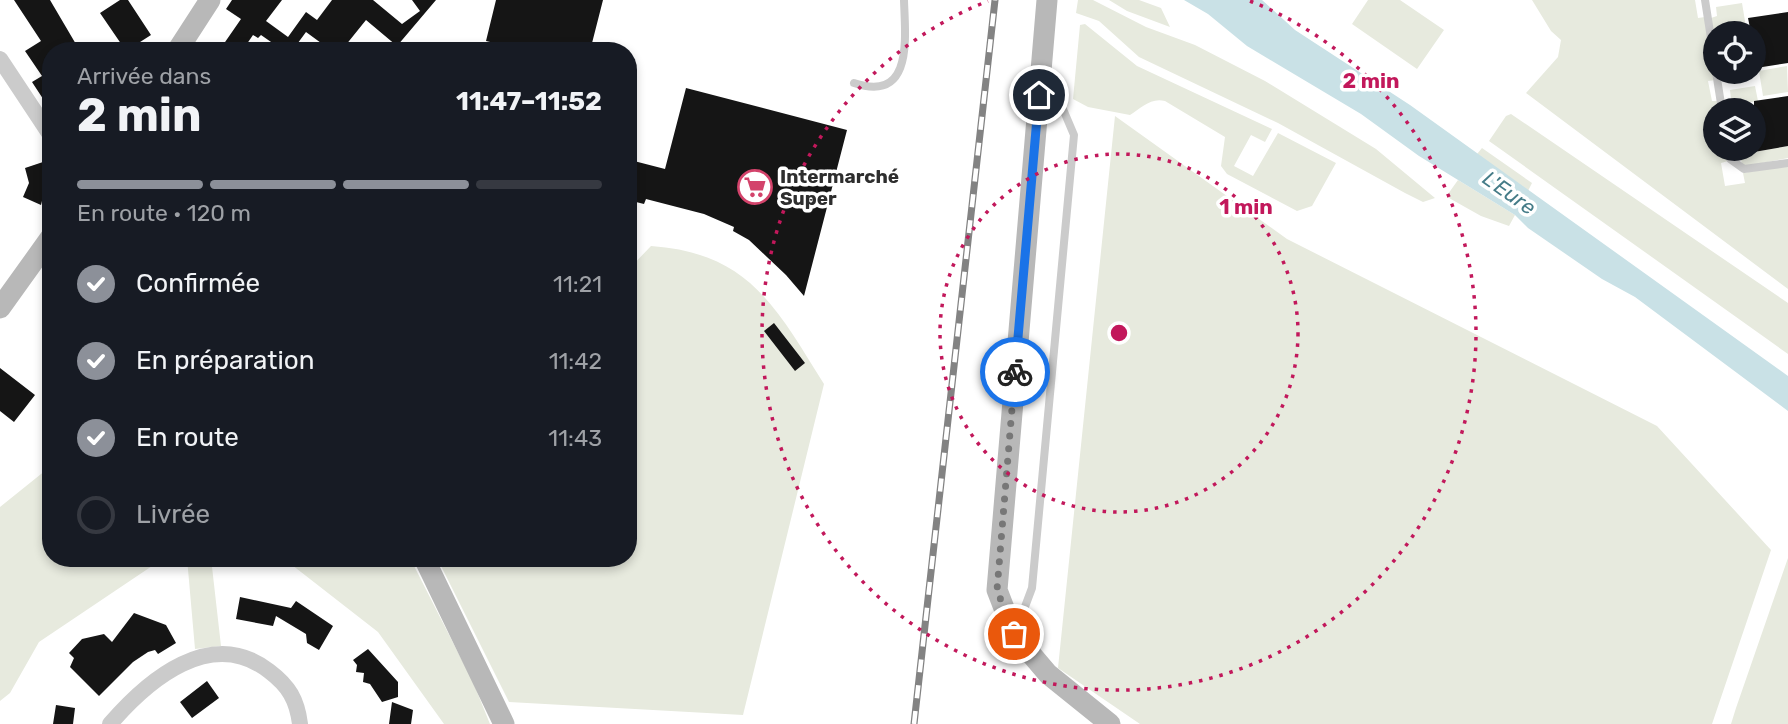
<!DOCTYPE html>
<html lang="fr">
<meta charset="utf-8">
<style>
body{margin:0;font-family:Rubik,sans-serif;background:#20242c;color:#f1f3f6;height:100vh;display:flex;flex-direction:column;font-size:26px;white-space:nowrap}
*{box-sizing:border-box;margin:0}
p{font-size:23px;color:#9ea1a6}
.icon{flex:none;width:38px;height:38px;fill:none;stroke:currentColor;stroke-width:2;stroke-linecap:round;stroke-linejoin:round}
.map{position:relative;flex:1;overflow:hidden}
.details{position:absolute;left:42px;top:42px;width:595px;height:525px;display:flex;flex-direction:column;background:#171b24;border-radius:28px;box-shadow:0 4px 10px #0003}
.details>*{flex:none}
.controls{position:absolute;left:1703px;top:21px;display:grid;gap:14px}
.controls a{display:grid;place-items:center;width:63px;height:63px;border-radius:50%;background:#171b24;box-shadow:0 4px 10px #0003;font-size:35px}
.pin{position:absolute;display:grid;place-items:center;width:60px;height:60px;color:#fff;margin:-30px;border:4px solid #fff;border-radius:50%;box-shadow:0 2px 7px #0007}
.courier{position:absolute;display:grid;place-items:center;width:70px;height:70px;margin:-35px;border:5px solid #1a73e8;border-radius:50%;background:#fff;color:#222;box-shadow:0 2px 9px #0007}
.headline em{font-style:normal;font-weight:700}
.headline div{display:flex;flex-direction:column-reverse}
.headline{display:flex;align-items:center;justify-content:space-between;height:119px;padding:0 35px}
h1{font-size:46px;font-weight:700;line-height:52px}
.bar{display:grid;grid-template-columns:repeat(4,1fr);gap:10px 7px;align-content:center;height:84px;padding:0 35px}
.bar i{height:9px;border-radius:5px;background:#363941}
.bar .selected{background:#8c9099}
.bar p{grid-column:span 4}
ol{padding:0 35px;list-style:none}
li{display:flex;align-items:center;gap:21px;height:77px}
li p{margin-inline-start:auto}
li .icon{padding:7px;border-radius:50%;background:#8c9099;color:#fff;stroke-width:4}
li:last-child{color:#9ea1a6}
li i{width:38px;height:38px;border:4px solid #363941;border-radius:50%}
.map>svg:first-child{display:block}
.green{fill:#e7eade}
.water{fill:#c9e1e6}
.building{fill:#151515}
.lines{fill:none;stroke-linecap:round;stroke-linejoin:round}
.lane{stroke:#cbcbcb;stroke-width:8}
.street{stroke:#cbcbcb;stroke-width:16}
.secondary{stroke:#b8b8b8;stroke-width:21}
.rail-casing{stroke:#838383;stroke-width:7}
.rail{stroke:#fff;stroke-width:4.5;stroke-dasharray:13;stroke-linecap:butt}
.done{stroke:#777;stroke-width:7;stroke-dasharray:0 12.6}
.route{stroke:#1a73e8;stroke-width:9}
.ring{fill:none;stroke:#c2185b;stroke-width:3.5;stroke-dasharray:3.5 7}
.labels{text-anchor:middle;stroke-width:7;stroke-linejoin:round;paint-order:stroke}
.poi-label{font-size:19px;font-weight:bold;fill:#2e2e2e;stroke:#fff;text-anchor:start}
.water-label{font-size:21px;font-style:italic;fill:#457c88;stroke:#fff}
.centre{fill:#c2185b;stroke:#fff;stroke-width:3.5}
.ring-label{font-size:21px;text-anchor:middle;font-weight:bold;fill:#c2185b;stroke:#fff;stroke-width:7;stroke-linejoin:round;paint-order:stroke}
</style>
<div class="map">
<svg width="1788" height="724" viewBox="0 0 1788 724">
<rect width="100%" height="100%" fill="#fff"/>
<!-- green -->
<path class="green" d="M1078,0H1093L1146,27L1195,45L1265,81L1376,149L1435,198L1423,202L1405,193L1278,123L1139,57L1099,21L1076,13Z
M1109,0H1139L1161,8L1170,27L1127,11Z
M1368,0H1400L1444,30L1417,69L1352,24Z
M1532,0H1695L1698,18L1705,17L1715,80L1708,81L1712,101H1718L1720,110H1715V149H1726L1728,161L1721,163L1725,186L1745,183L1743,173L1788,165V289L1526,93L1558,57L1561,40L1551,31Z
M1742,3L1747,33H1715V41L1711,18L1717,16L1716,7Z
M1085,24L1137,66L1272,129L1265,142L1251,135L1234,166L1253,176L1278,133L1336,163L1312,206L1297,211L1227,174L1221,166L1225,137L1165,101C1151,97 1141,108 1130,115L1088,107L1073,99L1080,25Z
M1787,66L1788,92L1763,96L1759,71Z
M1755,86L1758,101L1745,103L1746,110H1727L1725,100L1731,99L1730,90Z
M1511,114L1788,303V354L1489,141L1506,116Z
M1115,116L1287,239L1657,426L1771,550L1712,724H1140L1058,668Z
M1788,146V158L1743,167L1741,160L1735,161L1732,149H1753L1754,152Z
M1482,148L1532,183L1528,191L1477,154Z
M1458,180L1515,215L1509,226L1481,216L1449,198L1448,194Z
M651,246C750,253 776,308 824,384L743,715L509,702L437,558H628V270Z
M51,466V558H170L161,560L39,642L10,693L0,701V507Z
M187,558H211L221,646L195,649Z
M283,558H410L473,682L490,724H444L378,632Z
M1788,558V724H1731L1736,708Z"/>
<!-- water -->
<path class="water" d="M1184,0H1262L1295,30L1410,105L1788,376V411L1635,297L1602,279L1528,228L1515,215L1419,156L1361,114L1247,46L1208,14Z"/>
<!-- building -->
<path class="building" d="M14,0H50L80,51H51V111L32,82L42,76L25,51L41,41Z
M120,0H128L151,35L126,51L100,13Z
M232,0H282L266,21L288,37L306,12L317,20L332,0H373L402,24L420,11L412,0H436L397,46L366,20L341,51H332L306,32L292,51H284L261,35L258,38L253,35L242,51H230L223,45L241,19L226,9Z
M496,0H603L590,51H510L511,47L486,41Z
M1788,12V63L1756,68L1754,33H1751L1748,18Z
M686,88L847,130L804,296L786,275L749,240L733,231L734,227L704,214L646,199L644,204L628,200L634,161L665,169Z
M1788,96V146L1754,152V101Z
M43,162L48,176L41,205L23,197L29,183L25,168Z
M774,323L805,363L795,371L764,331Z
M0,368L35,395L14,422L0,411Z
M240,597L291,608L296,601L333,626L319,650L307,643L306,634L276,616L273,626L236,619Z
M134,613L166,625L176,643L158,654L155,650L148,652L133,662L99,696L70,667L74,658L69,653L82,639L104,634L112,642Z
M368,649L398,682V697L382,702L370,684L363,682L364,673L356,672L357,665L353,660Z
M207,681L219,698L192,718L180,702Z
M392,702L413,710L411,724H389Z
M56,705L75,708L73,724H53Z"/>
<g class="lines">
<!-- lane -->
<path class="lane" d="M1705,0L1715,64
M1716,72L1722,110
M854,83C914,103 905,37 904,0
M1729,149L1730,159L1744,169L1788,163
M1017,628L1032,588L1074,135L1060,102L1041,96"/>
<!-- street -->
<path class="street" d="M0,59L51,136
M110,724C148,680 211,626 269,671C289,686 297,700 300,724"/>
<!-- secondary -->
<path class="secondary" d="M1047,0L997,590L1014,634L1048,674L1110,724
M177,51L210,0
M0,308L51,237
M424,558L504,724"/>
<!-- rail casing -->
<g class="rail-casing">
<path id="rail" d="M914,724L995,0"/>
</g>
<!-- rail -->
<use href="#rail" class="rail"/>
</g>
<g class="lines">
<!-- done -->
<path class="done" d="M1014,634L997,590L1015,372"/>
<!-- route -->
<path class="route" d="M1015,372L1039,95"/>
</g>
<!-- distance rings -->
<g class="ring">
<circle cx="1119" cy="333" r="179"/>
<path d="M1250 1A357 357 0 1 1 988 1"/>
</g>
<!-- icons -->
<defs>
<g id="supermarket-ring" transform="scale(1.75)"><circle r="9.5" fill="#fff" stroke="#d3436b" stroke-width="1.5"/><path d="M-6-5.5h2.5l.6 2H6L4.5 2H-2.5L-4.4-4H-6ZM-1.5 3.2a1.3 1.3 0 1 0 .1 0ZM3 3.2a1.3 1.3 0 1 0 .1 0Z" fill="#d3436b"/></g>
</defs>
<g fill-rule="evenodd">
<use href="#supermarket-ring" x="755" y="187"/>
</g>
<g class="labels">
<!-- poi labels -->
<g class="poi-label">
<text x="780" y="183">Intermarché<tspan x="780" dy="22">Super</tspan></text>
</g>
<!-- water labels -->
<g class="water-label">
<text transform="translate(1509 193) rotate(35)" y="7">L'Eure</text>
</g>
</g>
<circle cx="1119" cy="333" r="10" class="centre"/>
<g class="ring-label">
<text x="1371" y="88">2 min</text>
<text x="1246" y="214">1 min</text>
</g>
</svg>
<div class="controls">
<a><svg class="icon" aria-label="locate" viewBox="0 0 24 24"><circle cx="12" cy="12" r="6"/><path d="M12 2v4M12 18v4M2 12h4M18 12h4"/></svg></a>
<a><svg class="icon" aria-label="layers" viewBox="0 0 24 24"><path d="M12 4l9 5-9 5-9-5zM3 14l9 5 9-5"/></svg></a>
</div>
<div class="pin" style="left:1014px;top:634px;background:#ea580c"><svg class="icon" aria-label="bag" viewBox="0 0 24 24"><path d="M5 8h14l-1 12H6zM9 8a3 3 0 0 1 6 0"/></svg></div>
<div class="pin" style="left:1039px;top:95px;background:#1f2937"><svg class="icon" aria-label="home" viewBox="0 0 24 24"><path d="M3 11l9-7 9 7M6 9v11h12V9"/></svg></div>
<div class="courier" style="left:1015px;top:372px"><svg class="icon" aria-label="bike" viewBox="0 0 24 24"><circle cx="6" cy="16" r="4"/><circle cx="18" cy="16" r="4"/><path d="M6 16l4-8h5l3 8M10 8l3 8H6M13 5h3"/></svg></div>
<section class="details">
<div class="headline"><div><h1>2 min</h1><p>Arrivée dans</p></div><em>11:47–11:52</em></div>
<div class="bar"><i class="selected"></i><i class="selected"></i><i class="selected"></i><i></i><p>En route · 120 m</p></div>
<ol>
<li><svg class="icon" aria-label="check" viewBox="0 0 24 24"><path d="M5 12l5 5 9-10"/></svg>Confirmée<p>11:21</p></li>
<li><svg class="icon" aria-label="check" viewBox="0 0 24 24"><path d="M5 12l5 5 9-10"/></svg>En préparation<p>11:42</p></li>
<li><svg class="icon" aria-label="check" viewBox="0 0 24 24"><path d="M5 12l5 5 9-10"/></svg>En route<p>11:43</p></li>
<li><i></i>Livrée</li>
</ol>
</section>
</div>
